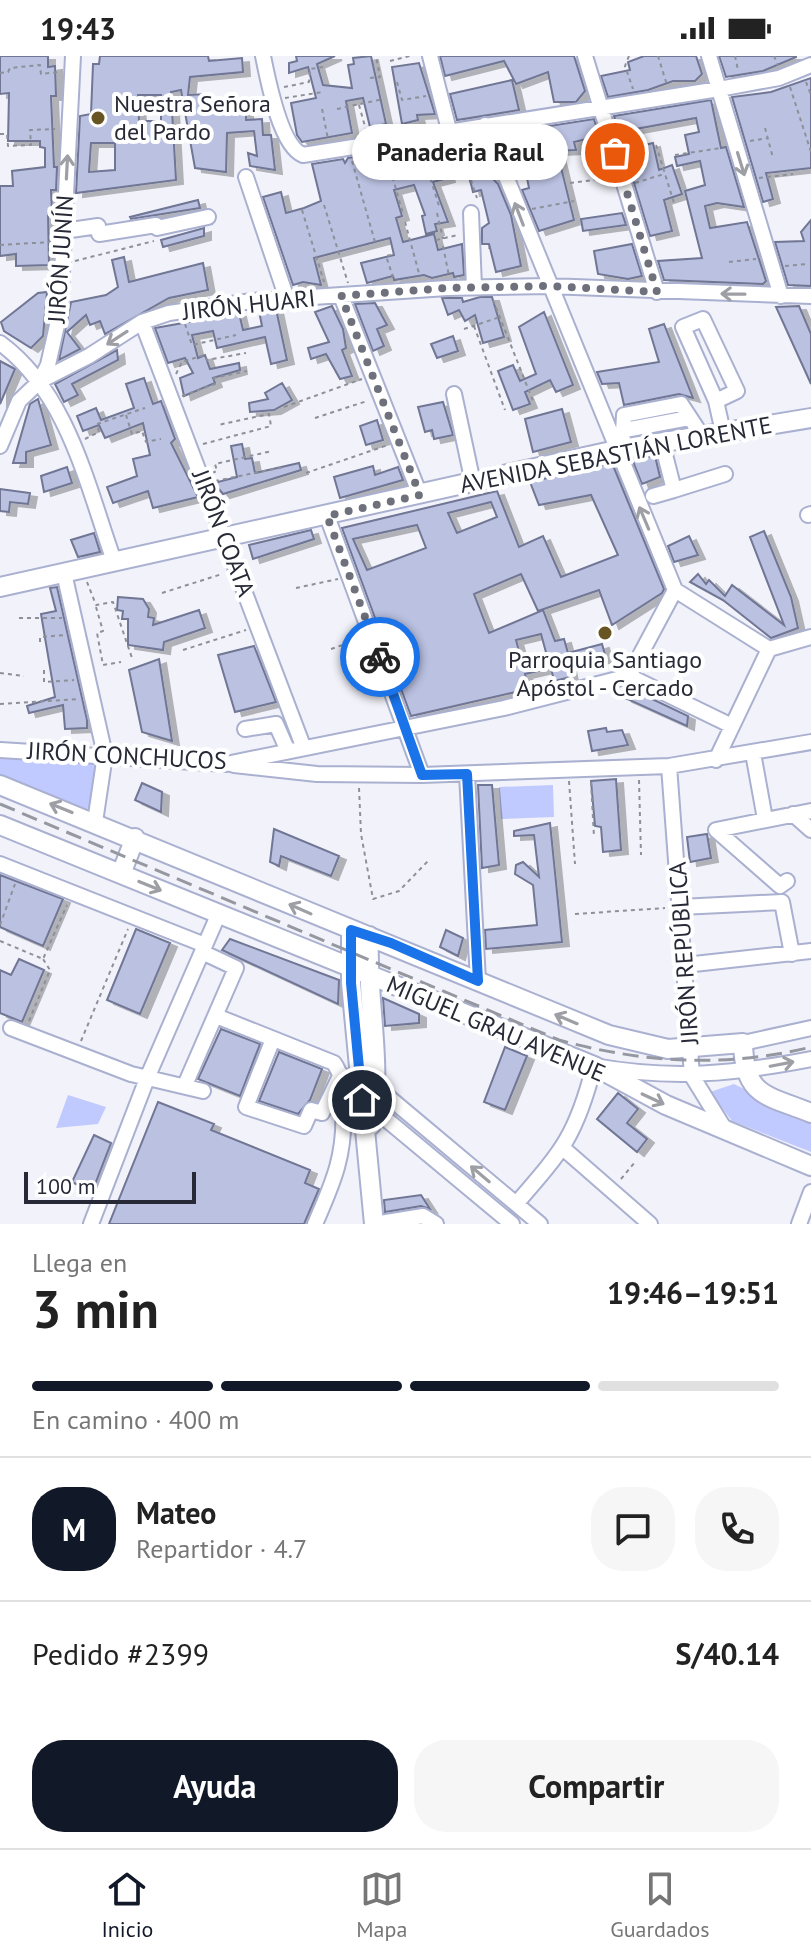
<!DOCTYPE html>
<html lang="es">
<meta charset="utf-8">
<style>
body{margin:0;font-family:"PT Sans",sans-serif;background:#f6f6f6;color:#222;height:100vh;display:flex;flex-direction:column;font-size:30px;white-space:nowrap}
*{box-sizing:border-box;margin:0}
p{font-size:26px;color:#767676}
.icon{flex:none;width:44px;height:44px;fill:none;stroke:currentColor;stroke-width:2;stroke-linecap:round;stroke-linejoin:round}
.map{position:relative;height:1168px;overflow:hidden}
.details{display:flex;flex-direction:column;background:#fff;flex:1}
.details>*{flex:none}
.scale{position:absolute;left:24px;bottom:20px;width:172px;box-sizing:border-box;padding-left:8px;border:4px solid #272a36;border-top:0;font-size:22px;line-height:28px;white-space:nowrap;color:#272a36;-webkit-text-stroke:6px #fff;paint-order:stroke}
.pin{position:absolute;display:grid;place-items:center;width:68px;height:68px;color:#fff;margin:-34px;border:4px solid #fff;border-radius:50%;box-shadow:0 2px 8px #0007}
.courier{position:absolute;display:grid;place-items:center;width:80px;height:80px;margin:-40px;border:6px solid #1a73e8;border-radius:50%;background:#fff;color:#222;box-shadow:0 2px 10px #0007}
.bubble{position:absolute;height:56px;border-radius:28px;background:#fff;box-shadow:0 2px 6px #0004;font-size:26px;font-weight:700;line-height:56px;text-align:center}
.overview em{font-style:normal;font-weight:700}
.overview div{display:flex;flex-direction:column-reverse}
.overview{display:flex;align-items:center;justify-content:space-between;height:136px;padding:0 32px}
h1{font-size:52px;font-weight:700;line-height:60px}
.bar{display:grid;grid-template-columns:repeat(4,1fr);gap:12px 8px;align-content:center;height:96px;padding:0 32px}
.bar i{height:10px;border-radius:6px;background:#e0e0e0}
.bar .active{background:#111827}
.bar p{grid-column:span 4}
.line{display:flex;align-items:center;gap:20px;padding:0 32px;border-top:2px solid #e0e0e0}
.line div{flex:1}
.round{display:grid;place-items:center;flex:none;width:84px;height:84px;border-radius:32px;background:#f6f6f6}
.primary-button{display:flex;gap:16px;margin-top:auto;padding:16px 32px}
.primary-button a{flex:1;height:92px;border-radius:32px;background:#111827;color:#fff;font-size:32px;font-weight:700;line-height:92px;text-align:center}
.primary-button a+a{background:#f6f6f6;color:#222}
.status{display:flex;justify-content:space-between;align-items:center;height:56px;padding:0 40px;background:#fff;direction:ltr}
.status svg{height:22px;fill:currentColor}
.dock{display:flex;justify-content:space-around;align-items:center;height:112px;border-top:2px solid #e0e0e0;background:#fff;font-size:22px;color:#767676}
.dock a{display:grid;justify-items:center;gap:4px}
.dock .active{color:#111827}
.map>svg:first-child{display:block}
.green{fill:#c0caff}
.building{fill:#bac1e1;stroke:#707694;stroke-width:2;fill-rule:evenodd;filter:url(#shadow)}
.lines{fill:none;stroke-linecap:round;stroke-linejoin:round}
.minor-casing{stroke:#aab0d0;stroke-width:18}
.major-casing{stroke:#aab0d0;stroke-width:22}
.path{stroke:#8e9099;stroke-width:2;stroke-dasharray:4 4;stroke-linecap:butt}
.minor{stroke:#fff;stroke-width:14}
.major{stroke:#fff;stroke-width:18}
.rail{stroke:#9698a1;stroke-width:3;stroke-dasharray:16 8;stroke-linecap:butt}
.oneway{stroke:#9e9fa5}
.done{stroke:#6e707b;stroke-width:8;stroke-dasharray:0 14.4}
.route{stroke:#1a73e8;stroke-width:10}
.poi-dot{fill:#685322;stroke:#fff;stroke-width:3}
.labels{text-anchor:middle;stroke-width:8;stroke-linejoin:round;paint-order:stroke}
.poi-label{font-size:24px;fill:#272a36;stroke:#fff;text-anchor:start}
.street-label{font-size:24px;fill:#272a36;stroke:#fff}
</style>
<div class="status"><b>19:43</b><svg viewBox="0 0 49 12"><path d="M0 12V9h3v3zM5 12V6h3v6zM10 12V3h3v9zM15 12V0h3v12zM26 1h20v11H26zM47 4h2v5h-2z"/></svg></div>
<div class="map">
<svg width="811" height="1168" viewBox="0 0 811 1168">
<defs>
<filter id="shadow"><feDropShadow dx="7" dy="4" stdDeviation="0" flood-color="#0004"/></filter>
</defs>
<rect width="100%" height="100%" fill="#f2f3fa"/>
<!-- green -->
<path class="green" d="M0,700L96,705L101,710L90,751L84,755L0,723Z
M553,729L554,761L501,763L499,731Z
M734,1028L811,1066V1096L732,1065L710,1036Z
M68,1039L106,1051L98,1068L56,1072Z"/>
<!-- building -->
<path class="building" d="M0,0H48V11L55,10L56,40H51L54,111H57L56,134H51L52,157H48L49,209L16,210V198L0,200V130H13L12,115L45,111V92L40,91V85H8L9,37L0,38Z
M100,0H208L209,5L242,2L243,16L190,21L188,39L208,38L209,57L246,55V64L262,63L263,79H271L275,114L250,110L248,97L257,100L254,75L227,77L226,116L195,112L181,34L171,36L176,124L76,137L80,60L91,58L93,8H99ZM138,39H161V65H139ZM91,87H115V114L89,116Z
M296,0H335L317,8L323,29L352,32L348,9L354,8L353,2L371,0L386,68L370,71L363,42L346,45L352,77L302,86L297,79L291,47L316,42L308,11L289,17V7L297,5Z
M440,0H574L585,35L576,46H554L548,16L516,28L504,5L445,20Z
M644,0H696L702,18L695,25H673L648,34L608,41L601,20L630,14L628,6Z
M719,0H796V1L763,15L726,21Z
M419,7L435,58L417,59L418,64L402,68L392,11Z
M811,22V112L766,117L773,143L763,146L732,41L771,36Z
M512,24L519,54L457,64L450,38Z
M711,44L721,92L726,91L744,151L717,147L705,150L710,172L747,166L766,225L763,228L664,224L658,205L702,202L685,135L705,129L700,105L677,110L675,101L689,98L685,79L699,76L696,62L619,76L614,60Z
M594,63L599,80L574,86L576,94L557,95L574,164L539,175L522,134L529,132L524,107L513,110L499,78Z
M478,81L483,105L488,103L494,116L488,118L498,128L511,159L521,210L496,216L489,188H482V172L489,167L481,134L473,136L469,120L463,122L456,85Z
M653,87L659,114L672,109L682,138L664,144L672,175L650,180L624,94Z
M438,88L448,122L433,126L448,166L435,168L437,175L426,178L422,160L425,159L414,129L394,134L402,160L396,162L403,186L434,178L438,194L462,188L464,219L454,221L453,217L432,222L424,219L394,224L393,220L367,227L361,207L394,199L390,182L314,202L321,229L303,226L293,229L263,141L281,136L286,157L304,152L321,145L312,108L343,103L345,107L348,102Z
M198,144L200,152L131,163L130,161Z
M622,157L626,169L583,175L581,163Z
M811,164V230L788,229L775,186L804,185L801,176Z
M204,172V180L163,191L161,184Z
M632,188L642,220L628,223L598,218L594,195Z
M124,201L129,226L203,207L208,234L169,242L105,278L100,265L90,269L86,259L67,276L80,293L59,304L71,246L106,239L118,231L112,204Z
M47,236L43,280L31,292L4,275L1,266L38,237Z
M480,241H492L504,281L483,287L475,259L465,265L459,254L448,259L442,242H462L463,246Z
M375,247L387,269L377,273L384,290L373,295L355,248Z
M332,250L343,273L346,292L342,294L352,320L340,323L326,298L311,303L308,292L329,286L315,256Z
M799,250L811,278V328L776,251Z
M276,253L287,304L271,308L265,281L217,292L213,275L192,279L198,302L205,299L210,313L239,307L240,314L213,322L215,327L184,340L180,322L193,317L185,302L168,307L155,272L239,257L243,274L262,270L259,255Z
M544,256L573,329L556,336L550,324L525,336L530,348L513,354L498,315L513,309L520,325L536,318L519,271Z
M664,268L693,342L679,338L624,349L619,327L602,328L597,316L659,306L649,273Z
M453,280L458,295L437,302L431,288Z
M117,294L118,304L72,328L78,339L64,346L55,328Z
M0,305L15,313L0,348Z
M144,322L153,348L161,345L175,383L171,387L198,441L153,452L148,435L113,447L107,431L137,420L133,403L150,399L143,367L105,382L99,369L83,375L77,360L96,352L101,364L134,352L126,328Z
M282,327L292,344L274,354L250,356L249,347L268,343L265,337Z
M38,343L51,389L26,396V407H13L30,348Z
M443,346L453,379L434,383L432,374L425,376L418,351Z
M562,353L571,386L533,396L525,363Z
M377,364L383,384L366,389L360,370Z
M242,388L245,403L252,402L255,417L299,407L301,414L223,438L214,427L237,421L231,390Z
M655,400L660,421L642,428L632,403Z
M612,407L664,533L662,537L612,569L599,534L538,555L521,518L474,538L489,577L543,554L555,585L564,583L568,597L602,588L606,602L569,611L571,621L554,625L551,612L525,618L529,633L411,660L342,472L497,435L519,491L543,480L561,521L618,499L591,439L539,449L530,426ZM491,446L497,461L457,477L448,457ZM417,469L426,492L367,514L353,483ZM541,578L547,600L522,606L516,584Z
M373,410L375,419L398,411L403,424L340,442L334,421Z
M67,411L72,427L44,436L41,420Z
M0,433L30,437L28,448L10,446L9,456L0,455Z
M311,474L314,483L253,503L249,489Z
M764,475L791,541L798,572L771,582L723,544L690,526L698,518L706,528L709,524L725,540L732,529L784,569L750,481Z
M94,477L100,496L78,501L71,484Z
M689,480L698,499L674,506L668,490Z
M57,531L87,664V672L65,673L63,649L29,657L27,650L55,641L41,558L56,555L50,532Z
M118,541L143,543L149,553L148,561L154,562L153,569L199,554L205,572L164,586L163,594L128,589V563H122L123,555L117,554Z
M254,590L276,646L235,656L218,599Z
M159,603L172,685L142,676L129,614Z
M627,631L688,660L687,670L625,642Z
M606,672L607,676L622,674L628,689L592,695L588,675Z
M616,723L621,794L603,796L601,771L595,770L591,725Z
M142,727L162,736L161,756L135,744Z
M478,729H492L499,809L482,812Z
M550,767L562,886L486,893L485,874L537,869L533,829L515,818L516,809L523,806L539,821L534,779L514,780V775Z
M274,773L339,800L331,820L281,800L279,810L270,806Z
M707,778L711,802L690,806L687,781Z
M0,819L63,843L43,890L0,871Z
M136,873L170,887L140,958L107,944Z
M446,874L463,882L458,900L440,891Z
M230,883L339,924L338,948L222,894Z
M19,903L44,914L22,966L0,957V914L11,919Z
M383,942L419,958V967L385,970Z
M221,973L260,988L240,1040L198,1023Z
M505,991L527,1000L505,1054L484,1046Z
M279,996L322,1013L310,1044L298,1058L259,1045Z
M618,1037L638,1053L627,1067L647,1083L637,1096L597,1063Z
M158,1046L214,1068L211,1074L310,1114L305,1127L319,1133L304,1168H109Z
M94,1079L111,1087L92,1136L72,1126Z
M421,1139L430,1153L421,1150L385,1156L384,1144Z"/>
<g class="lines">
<!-- minor casing -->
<g class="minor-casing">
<path id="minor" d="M263,0C268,24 280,90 303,99L719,33L779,22L811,9
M430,0L449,74
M585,0L657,236
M709,0L781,240
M485,69L675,534
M246,121L287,243
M471,157L474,231
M64,175L98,170L99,178L156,169L157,172L208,161
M341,240L420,439
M142,266L303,690
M0,287C68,337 87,429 114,505
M40,325L89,300L142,266L169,257L252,245L447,232L548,230L811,240
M454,338L473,427
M716,345L737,335L703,263L683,271L716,345L723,376
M625,374L689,362
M662,387L674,434L725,418
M0,390L19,345L40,325L48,309L60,256L73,0
M622,394L624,359L681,348L702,380
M653,440L674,434
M808,459L811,458
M327,460L422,719
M64,517L105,699L95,766
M675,534L769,593L811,581
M629,620L675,534
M245,673L276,668L287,693
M0,694L226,708L504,652L629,620L732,670
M753,697L765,763
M716,704L769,593
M234,709L317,718L422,719L669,710L811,686
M669,710L692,1020L726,1075
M467,718L478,925
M793,758L811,774
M0,808L205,889
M787,825L780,830L716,774L811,755
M680,851L782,846L792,898
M685,909L811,895
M216,960L334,1007C343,1020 342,1033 343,1049C346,1097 334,1125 315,1168
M11,972L131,1018L203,1035
M273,983L246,1051L304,1070L311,1054L322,1057L341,1018
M743,987L811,972
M375,1023L386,1039L540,1168
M185,1029L236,912L202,896
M369,1049L512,1168
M564,1093L650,1168
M516,1148C562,1095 576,1080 594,1010C673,1024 733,1018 811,1003
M91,1168L148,1020L219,857
M374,1168L423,1160L436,1168
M799,1168L811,1136"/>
</g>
<!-- major casing -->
<g class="major-casing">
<path id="major" d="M0,531L616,394L811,362
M0,729L609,979L668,993L743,987C744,1041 767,1039 811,1057
M0,769L594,1010L666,1049L811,1110
M121,818L135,782
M351,874V927L374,1168
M369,880C366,942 383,1008 371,1069"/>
</g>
<!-- path -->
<path class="path" d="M629,0L625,10L633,33
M658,0L667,29
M735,0L738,14
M774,0L778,10
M390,5L410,0
M0,17L8,16L10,12L40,9L41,18L59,16
M370,22L380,21L376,0
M397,26L402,44L426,40
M806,26L811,39
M284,31L309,26L310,13L323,11
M790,31L811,96
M285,42L323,36
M359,49L366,74
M322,53L328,83
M337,53L383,43
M765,72L773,102
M0,78H7L8,90L31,89L30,74L55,73
M750,85L768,82
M458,86L477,142
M656,89L674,147
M421,92L439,150
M386,98L403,158
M675,99L721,92
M352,105L375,186
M759,122L793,118
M570,127L608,122
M635,127L664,118
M324,149L348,227
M532,153L574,145
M302,154L324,226
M437,157L443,183
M405,166L420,221
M436,184L458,179
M0,189L51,186
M443,190L449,220
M391,199L386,200L393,221
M75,205L154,185
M729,206L756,203
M785,210L808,208
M493,244L533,345
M185,268L192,289L236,279
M474,270L505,354
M464,273L500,261
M176,318L182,306L204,299L207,304L246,297
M182,340L215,328L214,322L247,315
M284,351L362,323
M126,359L132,378L142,375L146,386L161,383
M315,362L367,345
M85,383L99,376L97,368L145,352
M203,388L271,370L269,358L218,369
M212,417L217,415L215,408L272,395
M306,417L388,389
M215,425L284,411
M87,526L96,549L113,546L132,602
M296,532L338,523
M162,537L222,518
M96,551L103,575L97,577L103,609L121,606
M19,562H62
M40,586V581L66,579
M331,593L360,583
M183,594L246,574
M44,614V626L74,624
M0,617L24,620
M0,648L78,643
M639,724L641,799
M569,725L575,808
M591,726L594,781
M359,732L361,778L373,843L399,835L429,804
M575,858L665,852
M0,869L15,828
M0,885L43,903L67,849
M29,965L50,914L43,903
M81,985L128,873
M621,1123L635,1106"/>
<!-- minor -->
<use href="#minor" class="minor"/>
<!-- major -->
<use href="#major" class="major"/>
<!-- rail -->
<path class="rail" d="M0,748L559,984C643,1007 726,1012 811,991"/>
</g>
<!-- one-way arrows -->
<defs><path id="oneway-shaft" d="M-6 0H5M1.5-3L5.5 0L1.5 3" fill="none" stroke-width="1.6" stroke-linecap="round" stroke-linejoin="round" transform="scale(2)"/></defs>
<g class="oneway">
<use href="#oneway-shaft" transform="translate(741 108) rotate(73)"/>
<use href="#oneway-shaft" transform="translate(67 111) rotate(-87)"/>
<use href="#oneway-shaft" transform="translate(519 158) rotate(-111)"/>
<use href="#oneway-shaft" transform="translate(733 238) rotate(-179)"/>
<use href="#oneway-shaft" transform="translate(117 282) rotate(147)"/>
<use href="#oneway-shaft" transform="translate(644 462) rotate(-113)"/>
<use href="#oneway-shaft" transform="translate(61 752) rotate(-158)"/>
<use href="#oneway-shaft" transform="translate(150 830) rotate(22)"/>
<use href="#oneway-shaft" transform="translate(300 853) rotate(-156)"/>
<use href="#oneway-shaft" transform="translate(566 963) rotate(-157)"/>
<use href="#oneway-shaft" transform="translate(782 1008) rotate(-11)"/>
<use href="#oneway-shaft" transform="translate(653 1043) rotate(25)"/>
<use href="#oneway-shaft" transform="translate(480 1118) rotate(-140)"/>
</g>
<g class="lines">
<!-- done -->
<path class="done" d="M380,601L327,460L420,439L341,240L447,232L548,230L657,236L615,97"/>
<!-- route -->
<path class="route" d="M362,1044L351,927V874L391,887L478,925L467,718L422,719L380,601"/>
</g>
<!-- markers -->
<g class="poi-dot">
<circle cx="98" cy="62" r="8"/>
<circle cx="605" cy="577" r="8"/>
</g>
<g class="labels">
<!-- poi labels -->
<g class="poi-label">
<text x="114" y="56">Nuestra Señora<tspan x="114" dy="28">del Pardo</tspan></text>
<text x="605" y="612" text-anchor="middle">Parroquia Santiago<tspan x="605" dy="28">Apóstol - Cercado</tspan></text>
</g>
<!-- street labels -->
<g class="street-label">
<text transform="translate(61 203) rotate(-86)" y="8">JIRÓN JUNÍN</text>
<text transform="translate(249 249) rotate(-6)" y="8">JIRÓN HUARI</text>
<text transform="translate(616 399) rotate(-11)" y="8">AVENIDA SEBASTIÁN LORENTE</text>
<text transform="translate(223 477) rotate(69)" y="8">JIRÓN COATA</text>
<text transform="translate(127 700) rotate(3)" y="8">JIRÓN CONCHUCOS</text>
<text transform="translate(684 897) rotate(-94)" y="8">JIRÓN REPÚBLICA</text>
<text transform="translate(496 973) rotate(23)" y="8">MIGUEL GRAU AVENUE</text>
</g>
</g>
</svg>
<div class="scale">100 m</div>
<div class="pin" style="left:615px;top:97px;background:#ea580c"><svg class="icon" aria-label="bag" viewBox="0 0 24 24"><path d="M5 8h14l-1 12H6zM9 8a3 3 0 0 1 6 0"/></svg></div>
<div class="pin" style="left:362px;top:1044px;background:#1f2937"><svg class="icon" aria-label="home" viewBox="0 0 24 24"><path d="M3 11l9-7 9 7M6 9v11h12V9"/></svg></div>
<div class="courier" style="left:380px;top:601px"><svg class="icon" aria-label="bike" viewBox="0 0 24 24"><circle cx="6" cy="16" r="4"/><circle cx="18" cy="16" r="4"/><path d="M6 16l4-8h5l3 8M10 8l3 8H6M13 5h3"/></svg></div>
<div class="bubble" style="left:352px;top:68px;width:216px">Panaderia Raul</div>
</div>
<section class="details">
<div class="overview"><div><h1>3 min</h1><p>Llega en</p></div><em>19:46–19:51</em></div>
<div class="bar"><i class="active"></i><i class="active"></i><i class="active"></i><i></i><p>En camino · 400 m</p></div>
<div class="line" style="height:144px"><b class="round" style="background:#111827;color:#fff">M</b><div><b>Mateo</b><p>Repartidor · 4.7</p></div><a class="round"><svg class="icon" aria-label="chat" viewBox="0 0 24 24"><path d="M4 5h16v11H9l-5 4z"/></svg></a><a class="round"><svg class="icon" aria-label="phone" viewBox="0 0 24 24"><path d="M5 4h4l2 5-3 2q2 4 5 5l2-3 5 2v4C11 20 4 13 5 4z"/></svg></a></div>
<div class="line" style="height:104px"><div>Pedido #2399</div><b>S/40.14</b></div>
<div class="primary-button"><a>Ayuda</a><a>Compartir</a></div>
</section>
<nav class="dock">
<a class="active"><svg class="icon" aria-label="home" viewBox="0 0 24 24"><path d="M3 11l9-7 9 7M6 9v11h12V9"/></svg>Inicio</a>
<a><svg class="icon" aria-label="map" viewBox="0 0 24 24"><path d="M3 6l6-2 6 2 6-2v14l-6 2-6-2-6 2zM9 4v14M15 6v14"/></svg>Mapa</a>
<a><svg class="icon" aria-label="saved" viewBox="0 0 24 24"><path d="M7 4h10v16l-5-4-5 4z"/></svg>Guardados</a>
</nav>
